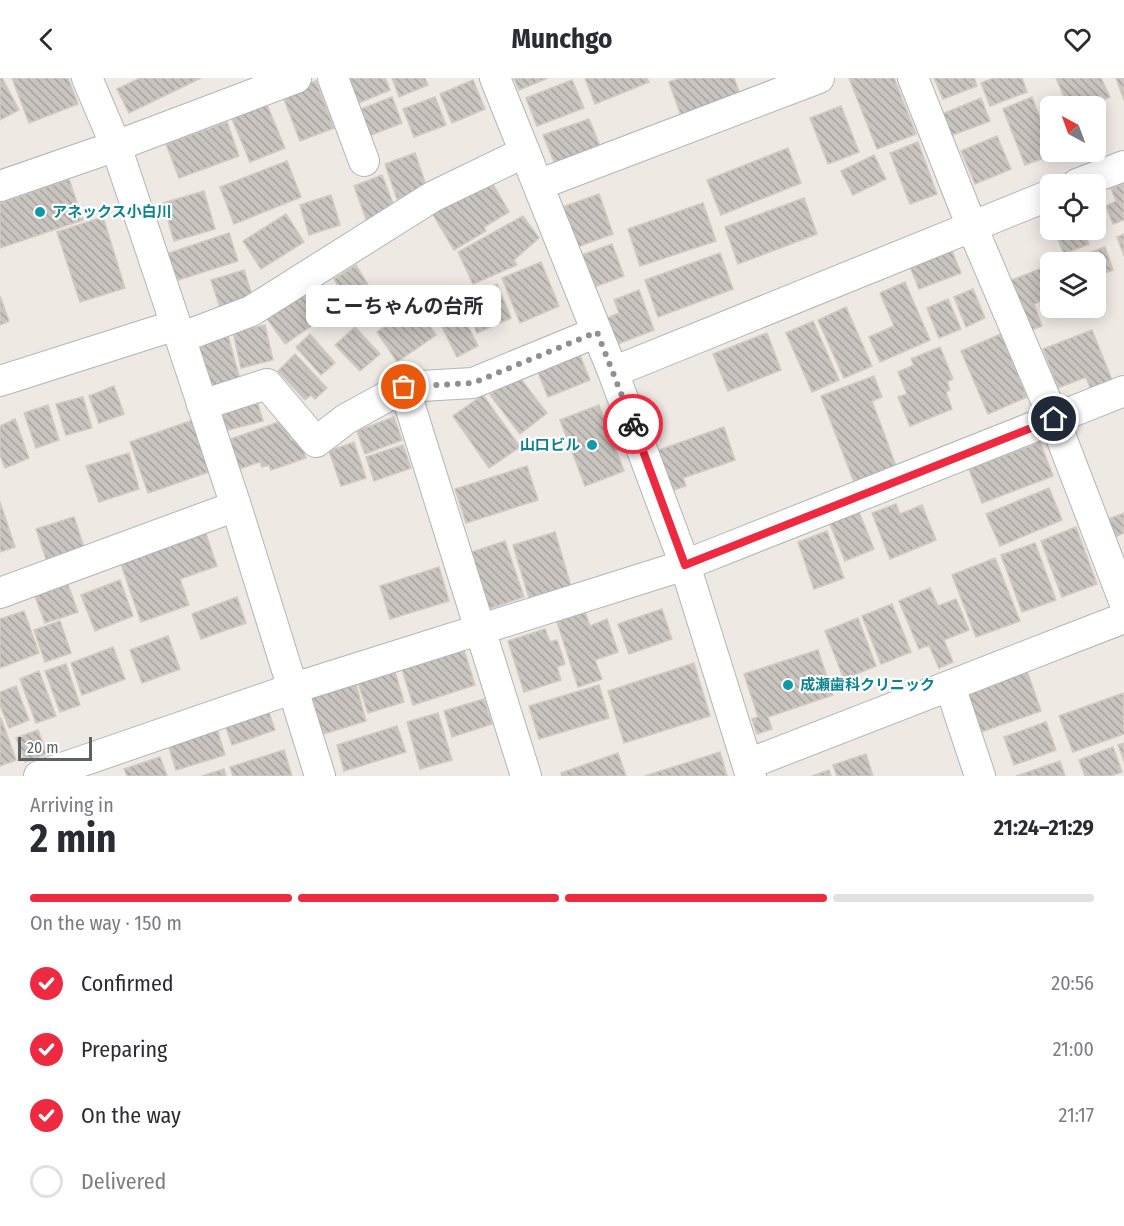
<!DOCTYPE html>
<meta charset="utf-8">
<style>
body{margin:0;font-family:"Fira Sans Condensed","Noto Sans JP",sans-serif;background:#f7f7f7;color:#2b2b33;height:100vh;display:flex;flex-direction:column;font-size:22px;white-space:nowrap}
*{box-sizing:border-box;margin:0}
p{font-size:20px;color:#7c7c81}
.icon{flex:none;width:33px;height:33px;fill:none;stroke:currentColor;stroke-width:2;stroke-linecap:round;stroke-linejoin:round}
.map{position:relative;height:698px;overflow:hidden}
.sheet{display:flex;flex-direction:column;background:#fff;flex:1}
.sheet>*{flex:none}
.needle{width:39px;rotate:319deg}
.fabs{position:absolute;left:1040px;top:18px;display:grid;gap:12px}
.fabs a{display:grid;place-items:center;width:66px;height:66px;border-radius:9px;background:#fff;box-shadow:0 3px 15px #0003;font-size:30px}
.scale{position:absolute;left:18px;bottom:15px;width:74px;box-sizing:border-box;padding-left:6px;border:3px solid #5b6164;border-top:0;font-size:16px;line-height:21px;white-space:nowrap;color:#5b6164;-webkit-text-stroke:4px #fff;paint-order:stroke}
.pin{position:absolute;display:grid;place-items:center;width:51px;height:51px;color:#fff;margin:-26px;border:3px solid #fff;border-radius:50%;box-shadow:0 2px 6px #0007}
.courier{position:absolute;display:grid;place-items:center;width:60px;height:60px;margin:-30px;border:4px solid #ed2a40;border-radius:50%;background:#fff;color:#222;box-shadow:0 2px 8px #0007}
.bubble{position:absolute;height:42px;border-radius:9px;background:#fff;box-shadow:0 3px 15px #0003;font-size:20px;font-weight:700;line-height:42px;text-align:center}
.headline em{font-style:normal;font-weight:700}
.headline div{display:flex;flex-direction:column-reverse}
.headline{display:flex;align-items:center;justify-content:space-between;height:102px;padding:0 30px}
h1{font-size:39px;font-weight:700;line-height:45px}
.bar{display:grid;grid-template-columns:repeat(4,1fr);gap:9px 6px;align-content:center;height:72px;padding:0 30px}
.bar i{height:8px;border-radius:4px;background:#e1e1e2}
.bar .selected{background:#ed2a40}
.bar p{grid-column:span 4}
ol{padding:0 30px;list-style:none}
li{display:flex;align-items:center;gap:18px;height:66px}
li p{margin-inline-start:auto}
li .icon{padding:6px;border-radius:50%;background:#ed2a40;color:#fff;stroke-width:4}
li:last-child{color:#7c7c81}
li i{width:33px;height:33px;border:3px solid #e1e1e2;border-radius:50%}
header{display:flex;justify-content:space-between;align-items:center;height:78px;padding:0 30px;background:#fff;font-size:27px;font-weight:700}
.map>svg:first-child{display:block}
.building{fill:url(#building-back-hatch);stroke:#d3cac1;stroke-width:1.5}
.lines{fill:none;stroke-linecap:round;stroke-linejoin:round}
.minor-casing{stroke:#b0b5b8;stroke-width:32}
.minor{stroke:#fff;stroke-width:30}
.done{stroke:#8e9190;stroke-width:6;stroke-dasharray:0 10.8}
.route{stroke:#ed2a40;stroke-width:8}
.culture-dot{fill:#0f9aa8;stroke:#fff;stroke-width:2}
.labels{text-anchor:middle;stroke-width:4.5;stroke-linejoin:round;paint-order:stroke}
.culture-label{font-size:15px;font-weight:bold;fill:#0d838f;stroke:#fff;text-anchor:start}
</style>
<header><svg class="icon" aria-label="back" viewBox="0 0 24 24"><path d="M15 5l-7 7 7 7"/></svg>Munchgo<svg class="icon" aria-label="heart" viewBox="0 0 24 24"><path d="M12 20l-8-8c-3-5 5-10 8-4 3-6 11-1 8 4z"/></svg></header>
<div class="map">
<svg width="1124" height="698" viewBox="0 0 1124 698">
<defs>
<pattern id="building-back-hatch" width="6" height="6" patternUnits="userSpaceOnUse" patternTransform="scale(1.5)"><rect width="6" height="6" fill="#c9c4bf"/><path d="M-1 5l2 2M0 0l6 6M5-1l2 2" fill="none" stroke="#a6a39f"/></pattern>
</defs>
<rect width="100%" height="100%" fill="#eee9e3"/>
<!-- building -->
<path class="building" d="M0,0H2L19,32L0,42Z
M12,0H68L78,26L29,45Z
M140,0H201L129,35L117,11Z
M345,0H385L390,12L356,26Z
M392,0H425L428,7L399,19Z
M514,0H548L519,12Z
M585,0H647L649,4L595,26Z
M680,0H734L740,16L681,38L669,4Z
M849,0H894L916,56L877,71Z
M934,0H974L977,8L943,21Z
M994,0H1022L1027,14L990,28L981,5Z
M1056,0H1101L1110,19L1088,28H1068Z
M1116,0H1124V22Z
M473,2L485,31L452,45L440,16Z
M572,2L584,30L537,48L526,20Z
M316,3L334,50L300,63L282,16Z
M392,19L402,45L366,59L356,33Z
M435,19L446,47L414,59L403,31Z
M1032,19L1050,67V74H1053L1054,76L1025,87L1003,31Z
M981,20L990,43L950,58L942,36Z
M265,22L285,70L250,84L230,36Z
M841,28L859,74L828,86L810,40Z
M589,41L600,68L555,86L543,57Z
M227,44L239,78L179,100L166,66Z
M997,58L1011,91L975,106L961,73Z
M918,64L937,116L910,126L890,75Z
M788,70L801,105L721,137L707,102Z
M415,75L427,110L397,121L385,86Z
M874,77L886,101L853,117L841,93Z
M287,83L301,119L234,146L220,109Z
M382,97L396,133L367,144L354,108Z
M69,101L83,142L0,170V125Z
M490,101L509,134L484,149L486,153L454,172L432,135Z
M1124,105V142L1113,146L1106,128L1116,123L1111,111Z
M204,113L215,151L174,163L163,125Z
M599,116L613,156L572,171L557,131Z
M331,117L340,147L309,157L300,127Z
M804,120L817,156L738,186L725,149Z
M703,125L716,163L640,188L628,151Z
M286,136L304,164L261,191L243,163Z
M523,138L539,160L514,182L517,187L473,206L458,174Z
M103,139L125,210L80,224L57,154Z
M1054,152H1083L1089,166L1064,176Z
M229,155L238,183L172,204L163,177Z
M1124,156V178L1117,159Z
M612,166L624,198L594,209L582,177Z
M950,168L961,195L919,211L908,184Z
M1105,169L1113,192L1095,199V184H1070L1069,182Z
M720,175L733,211L658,239L645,202Z
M541,184L559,228L520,245L502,200Z
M356,187L379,225L357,239L334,201Z
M1050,187V220L1034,226L1042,248L1023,255L1004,205Z
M244,192L254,223L221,233L211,202Z
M317,198L339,229L285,266L263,235Z
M905,204L930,262L880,284L869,259L894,248L880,215Z
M497,206L511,240L477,255L462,221Z
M973,211L985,240L966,249L954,219Z
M639,212L654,252L615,267L605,241L619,235L614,222Z
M0,218L9,243L0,247Z
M454,220L478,268L457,279L433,231Z
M948,221L961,251L939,260L927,230Z
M415,227L436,257L397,284L377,254Z
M846,229L872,288L844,300L818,242Z
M813,243L839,302L812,314L786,255Z
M265,247L273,282L241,290L233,254Z
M355,249L380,276L360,293L335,267Z
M1092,252L1114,307L1092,315L1086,299L1058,310L1043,271Z
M227,254L241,305L205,315L190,265Z
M767,255L781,292L728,313L713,276Z
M310,256L335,285L321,297L296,269Z
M1001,256L1027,319L988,336L961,273Z
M940,269L953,301L947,304L950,312L946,314L952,331L910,348L898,319L907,316L898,294L914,287L911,281Z
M579,275L590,302L548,319L537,292Z
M295,276L327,310L315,321L311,317L305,322L278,293Z
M517,296L547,335L520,356L490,317Z
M874,298L882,319L872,323L896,388L854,404L821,318Z
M114,308L124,336L99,345L89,318Z
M483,317L520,369L489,390L453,338Z
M83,319L92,350L66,357L56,326Z
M256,319L263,343L224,353L218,329Z
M48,327L59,362L36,370L24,335Z
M599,327L624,393L585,408L560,342Z
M394,339L402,362L365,376L357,353Z
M15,341L29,380L5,390L0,377V348Z
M193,342L212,393L148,415L130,364Z
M284,342L291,362L299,360L306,380L271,392L269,387L262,389L260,384L239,391L228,362Z
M724,349L735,382L683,400L686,408L667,414L653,374Z
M354,364L366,400L341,408L329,373Z
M1040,364L1053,398L982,425L969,391Z
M403,367L411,390L374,403L366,379Z
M129,375L139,411L99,424L86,388Z
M527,388L538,422L466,445L455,411Z
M1049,410L1062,442L1000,468L986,436Z
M0,424L15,469L0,474Z
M896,426L900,436L922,427L936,462L890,481L872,435Z
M856,427L874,471L845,483L827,439Z
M1124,435V455L1110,461L1103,443Z
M74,439L84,469L46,481L36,451Z
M201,442L217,488L180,501L189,527L141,544L116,472Z
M1076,449L1097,506L1062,519L1041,463Z
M827,453L844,500L814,511L798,464Z
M555,454L571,508L529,520L513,467Z
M505,463L524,519L485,532L466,476Z
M1035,465L1056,522L1022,534L1001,477Z
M995,480L1020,543L976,559L952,497Z
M439,489L449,523L390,541L380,508Z
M120,502L133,538L95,553L81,517Z
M68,507L78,534L45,545L35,518Z
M930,510L938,528L956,521L969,552L944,562L953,584L939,590L929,567L919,571L899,523Z
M237,519L246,545L201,561L192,536Z
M892,526L911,574L881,586L862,538Z
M662,531L672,561L629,576L618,546Z
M24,533L39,575L0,590V541Z
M585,534L590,548L607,541L618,574L595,582L602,601L578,609L557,544Z
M858,540L876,588L844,601L825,553Z
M60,543L71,575L45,584L34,552Z
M545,551L550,564L557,562L565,586L557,589L561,602L524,614L508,563Z
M168,558L180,591L142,605L130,572Z
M113,569L125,601L82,617L71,585Z
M464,572L475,607L413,627L402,591Z
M818,572L833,617L768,639L772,651L757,656L752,641L758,639L744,596Z
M694,585L710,638L624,665L608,613Z
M66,586L80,627L60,634L45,593Z
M39,593L56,638L36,645L20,601Z
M1027,593L1041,633L978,655L964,615Z
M395,594L404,624L368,635L358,605Z
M356,606L366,643L317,658L306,621Z
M599,607L609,640L539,661L529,628Z
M16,608L29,642L9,650L0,627V614Z
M1123,615L1124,656L1073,674L1059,638Z
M484,621L492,646L452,659L444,633Z
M265,623L275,652L232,667L222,638Z
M438,635L452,682L420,691L407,644Z
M0,640H1L16,682L0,688Z
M214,641L225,677L176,692L165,657Z
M1046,644L1056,672L1014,687L1004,659Z
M397,648L406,674L344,693L337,667Z
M38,652L47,676L25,684L16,660Z
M1124,665V683L1118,667Z
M1113,669L1122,694L1110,698H1085L1079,682Z
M284,672L292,698H233L230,689Z
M720,674L727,698H645Z
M618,675L626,698H562L561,695Z
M866,676L873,698H837L833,687Z
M160,679L167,698H127L124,691Z
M1060,683L1065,698H1016Z
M224,691L226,698H202Z
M829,692L831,698H812Z"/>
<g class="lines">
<!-- minor casing -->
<g class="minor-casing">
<path id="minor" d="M87,0L116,68L176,247L236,428L320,698
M333,0L364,83
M495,0L613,294L685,487L751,698
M913,0L972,149L1054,341L1124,523
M1077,106L1124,88
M538,107L819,0
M0,108L116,68L296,0
M180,260L251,233L432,119L525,74
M613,294L1050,117
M0,303L176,247
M404,309L526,698
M202,327L267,306L316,364L346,341L404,309L473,305L597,254
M0,515L236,428
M950,608L980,698
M748,686L1124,540
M39,698L294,610L685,487L1124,313"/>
</g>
<!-- minor -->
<use href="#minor" class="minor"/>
</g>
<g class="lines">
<!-- done -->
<path class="done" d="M404,309L473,305L597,254L633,346"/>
<!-- route -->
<path class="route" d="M633,346L685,487L1054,341"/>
</g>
<!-- markers -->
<g class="culture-dot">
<circle cx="40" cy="134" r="6"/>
<circle cx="592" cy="367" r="6"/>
<circle cx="788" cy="607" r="6"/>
</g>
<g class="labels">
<!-- culture labels -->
<g class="culture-label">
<text x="52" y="139">アネックス小白川</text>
<text x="580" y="372" text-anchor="end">山口ビル</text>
<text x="800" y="612">成瀬歯科クリニック</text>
</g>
</g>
</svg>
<div class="fabs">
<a><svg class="needle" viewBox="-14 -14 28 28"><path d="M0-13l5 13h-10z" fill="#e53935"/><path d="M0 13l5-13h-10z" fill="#7c7c81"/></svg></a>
<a><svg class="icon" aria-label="locate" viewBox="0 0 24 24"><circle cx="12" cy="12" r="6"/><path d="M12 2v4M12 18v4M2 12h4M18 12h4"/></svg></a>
<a><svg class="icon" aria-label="layers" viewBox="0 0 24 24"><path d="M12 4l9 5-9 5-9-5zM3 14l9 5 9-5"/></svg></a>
</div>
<div class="scale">20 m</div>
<div class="pin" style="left:404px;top:309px;background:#ea580c"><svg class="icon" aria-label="bag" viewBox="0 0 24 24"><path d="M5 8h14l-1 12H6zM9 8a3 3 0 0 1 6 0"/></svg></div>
<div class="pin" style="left:1054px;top:341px;background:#1f2937"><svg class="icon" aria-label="home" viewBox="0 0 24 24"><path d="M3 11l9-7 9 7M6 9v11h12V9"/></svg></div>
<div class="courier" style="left:633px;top:346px"><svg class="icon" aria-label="bike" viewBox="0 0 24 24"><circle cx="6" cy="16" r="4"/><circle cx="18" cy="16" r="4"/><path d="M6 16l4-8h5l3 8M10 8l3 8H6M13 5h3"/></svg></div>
<div class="bubble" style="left:306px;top:207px;width:195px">こーちゃんの台所</div>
</div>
<section class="sheet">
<div class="headline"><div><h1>2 min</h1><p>Arriving in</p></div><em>21:24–21:29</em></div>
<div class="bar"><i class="selected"></i><i class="selected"></i><i class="selected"></i><i></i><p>On the way · 150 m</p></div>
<ol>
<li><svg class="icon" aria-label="check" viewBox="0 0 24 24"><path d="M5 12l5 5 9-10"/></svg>Confirmed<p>20:56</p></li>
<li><svg class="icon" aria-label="check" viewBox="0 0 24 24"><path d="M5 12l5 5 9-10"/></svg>Preparing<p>21:00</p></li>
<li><svg class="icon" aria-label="check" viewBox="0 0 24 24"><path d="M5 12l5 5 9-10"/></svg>On the way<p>21:17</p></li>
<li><i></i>Delivered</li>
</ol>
</section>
